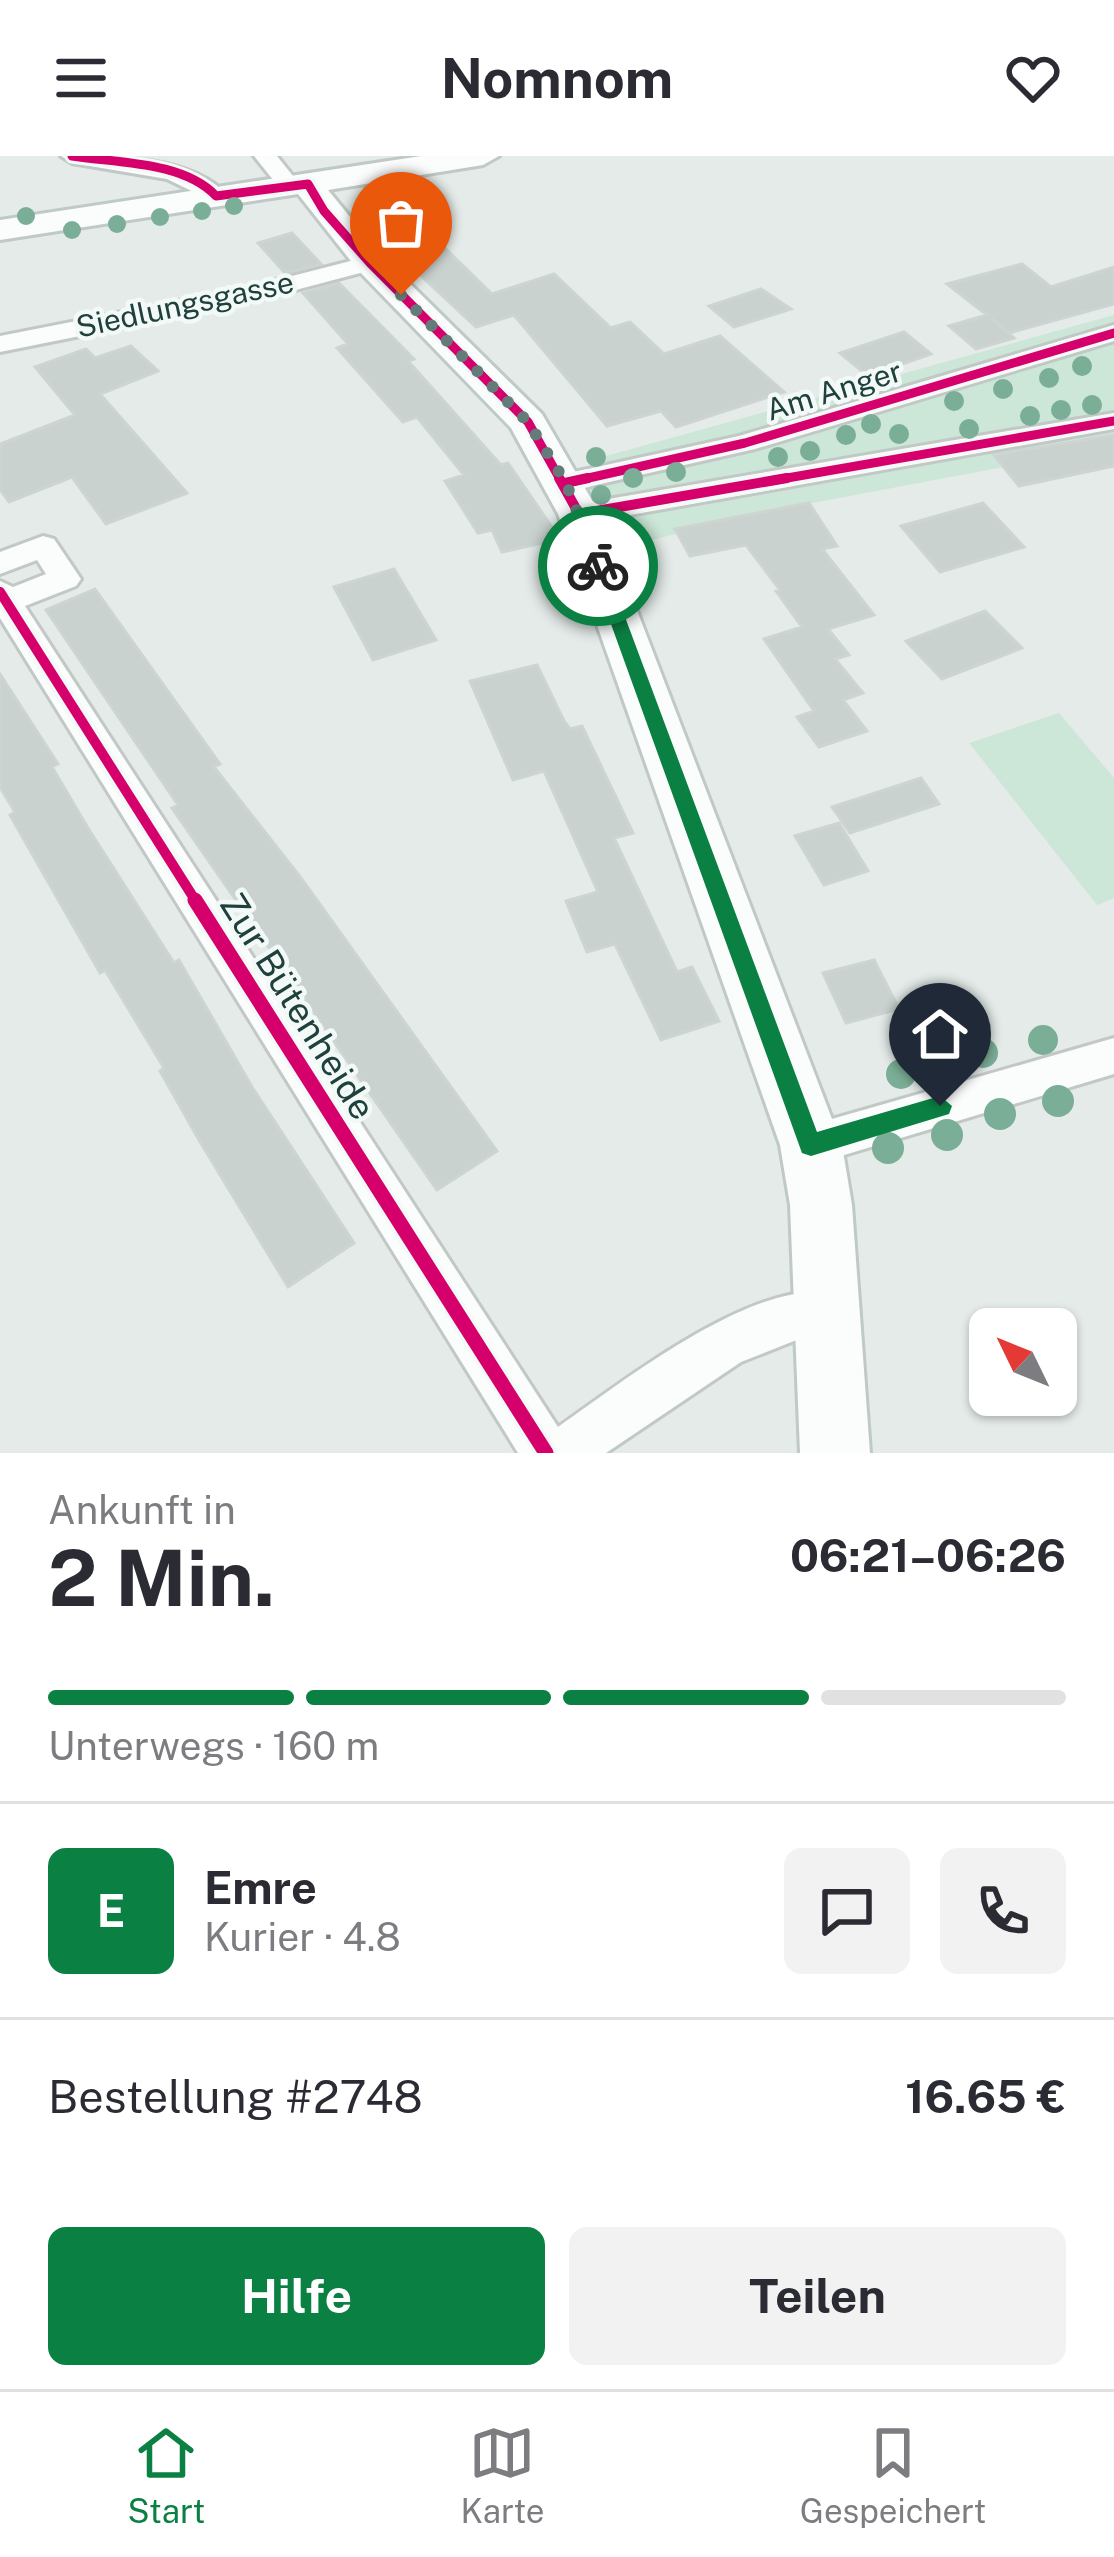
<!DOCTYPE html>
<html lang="de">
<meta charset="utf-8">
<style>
body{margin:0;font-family:"Public Sans",sans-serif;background:#f2f2f3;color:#2b2b33;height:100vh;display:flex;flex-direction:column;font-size:45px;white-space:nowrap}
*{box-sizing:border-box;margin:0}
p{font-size:39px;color:#7c7c81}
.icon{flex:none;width:66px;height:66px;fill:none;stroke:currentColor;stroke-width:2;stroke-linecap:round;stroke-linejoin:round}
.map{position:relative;height:1297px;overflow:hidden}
.side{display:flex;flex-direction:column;background:#fff;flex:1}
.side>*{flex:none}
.needle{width:78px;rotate:313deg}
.buttons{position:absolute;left:969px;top:1152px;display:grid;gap:24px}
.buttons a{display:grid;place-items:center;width:108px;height:108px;border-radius:18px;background:#fff;box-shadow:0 3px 9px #0004;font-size:60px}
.pin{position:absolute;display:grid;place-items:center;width:102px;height:102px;color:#fff;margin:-123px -51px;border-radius:50% 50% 50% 0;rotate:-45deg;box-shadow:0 0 12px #0007}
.pin .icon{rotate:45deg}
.courier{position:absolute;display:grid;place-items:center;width:120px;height:120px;margin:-60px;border:9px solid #0b8043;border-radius:50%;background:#fff;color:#222;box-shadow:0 3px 15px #0007}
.overview em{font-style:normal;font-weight:700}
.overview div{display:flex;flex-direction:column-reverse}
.overview{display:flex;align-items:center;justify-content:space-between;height:204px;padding:0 48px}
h1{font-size:78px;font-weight:700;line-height:90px}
.bar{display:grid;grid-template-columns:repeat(4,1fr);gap:18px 12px;align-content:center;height:144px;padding:0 48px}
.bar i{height:15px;border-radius:9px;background:#e1e1e2}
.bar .on{background:#0b8043}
.bar p{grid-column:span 4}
.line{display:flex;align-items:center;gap:30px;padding:0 48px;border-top:3px solid #e1e1e2}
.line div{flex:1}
.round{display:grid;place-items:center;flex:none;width:126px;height:126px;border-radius:18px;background:#f2f2f3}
.primary-button{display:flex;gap:24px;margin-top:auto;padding:24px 48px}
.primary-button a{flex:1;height:138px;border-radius:18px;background:#0b8043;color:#fff;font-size:48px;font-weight:700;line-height:138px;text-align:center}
.primary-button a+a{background:#f2f2f3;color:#2b2b33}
header{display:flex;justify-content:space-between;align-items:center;height:156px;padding:0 48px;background:#fff;font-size:54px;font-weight:700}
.menu{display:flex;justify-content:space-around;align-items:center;height:168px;border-top:3px solid #e1e1e2;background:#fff;font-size:33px;color:#7c7c81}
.menu a{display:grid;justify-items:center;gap:6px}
.menu .on{color:#0b8043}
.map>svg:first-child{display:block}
.green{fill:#cce6d7}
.building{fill:#cad2d0;stroke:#cdd4d2;stroke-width:3}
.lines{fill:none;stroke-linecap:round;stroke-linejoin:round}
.street-casing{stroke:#c1c8c6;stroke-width:6}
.secondary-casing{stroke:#bfc9c6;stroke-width:6}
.street{fill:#fbfcfc;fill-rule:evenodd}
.secondary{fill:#fbfcfc;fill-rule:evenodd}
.cycleway-far2-casing{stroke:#f2f9f7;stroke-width:15}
.cycleway-far1-casing{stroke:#f2f9f7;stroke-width:18}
.cycleway-casing{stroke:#f2f9f7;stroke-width:22}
.cycleway-far2{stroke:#d6006c;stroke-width:9}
.cycleway-far1{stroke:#d6006c;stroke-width:10}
.cycleway{stroke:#d6006c;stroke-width:15}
.tree{fill:#7bae96}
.route{fill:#0b8043}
.done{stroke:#647c79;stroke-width:12;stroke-dasharray:0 21.6}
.labels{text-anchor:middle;stroke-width:9;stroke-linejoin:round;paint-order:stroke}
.far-street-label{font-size:30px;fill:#1f403c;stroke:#f2f9f7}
.street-label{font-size:36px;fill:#1f403c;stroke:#f2f9f7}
</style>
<header><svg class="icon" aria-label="menu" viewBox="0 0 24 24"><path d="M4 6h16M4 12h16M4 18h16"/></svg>Nomnom<svg class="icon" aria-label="heart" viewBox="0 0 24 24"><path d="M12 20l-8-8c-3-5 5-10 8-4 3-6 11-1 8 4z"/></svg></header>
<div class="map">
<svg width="1114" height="1297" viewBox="0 0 1114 1297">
<rect width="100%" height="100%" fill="#e4ebe9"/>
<!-- green -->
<path class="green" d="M1114,159V290L807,348L624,390L586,334L592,304Z
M1059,557L1114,622V742L1097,749L969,587Z"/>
<!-- building -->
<path class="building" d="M403,26L423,65L418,66L492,138L554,118L611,172L630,166L664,198L720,180L784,236L676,271L661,255L607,270L514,159L476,171L387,88L364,33Z
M292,77L321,108L285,117L258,87Z
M1022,108L1051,131L1114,111V148L1009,177L991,162L1014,182L976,193L949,170L987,159L947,128Z
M339,127L414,203L408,205L501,309L508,307L560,383L502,396L492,374L478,377L445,325L464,319L417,261L403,266L337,192L348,188L303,137Z
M761,133L791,153L734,171L709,150Z
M904,176L931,198L868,220L840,197Z
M131,190L158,215L100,238L187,337L106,368L72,321L9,346L0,333V288L75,259L35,211L86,193L95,202Z
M1114,279V310L1019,330L994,299Z
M809,347L837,390L822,393L874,459L828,473L849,499L835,503L863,537L843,544L867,575L819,591L797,561L814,555L764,483L802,471L776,435L780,434L746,389L690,400L675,373Z
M983,347L1024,391L940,416L901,370Z
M394,413L436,484L373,504L334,431Z
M95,433L220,608L214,611L301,722L497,995L437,1034L172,652L178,649L46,454Z
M985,455L1022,492L942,523L906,485Z
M537,509L564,565L570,573L582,570L633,677L614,682L677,816L692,811L719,865L661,884L615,788L587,796L566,745L598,736L544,615L513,624L470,525Z
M0,518L58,608L52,611L88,672L174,807L179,804L252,931L354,1087L288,1131L199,984L160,915L164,912L105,814L100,817L10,659L15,656L0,631Z
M921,622L939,648L850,677L832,651Z
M839,667L868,715L824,729L795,680Z
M874,804L899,853L846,867L823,817Z"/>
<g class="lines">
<!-- street casing -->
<g class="street-casing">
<path id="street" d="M61,0C112,0 193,0 228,40L216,47L167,23L72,7Z
M254,0H277L301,30L298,35H282Z
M370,100L379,102V112L250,146L0,196V180L249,131Z
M1114,169V185L755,293L565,336L550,327L565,318L739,280Z
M1114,257V273L579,368L564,358L579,348Z
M43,380L54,383L81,423L76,430L25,450L558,1271C619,1229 768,1110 844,1141L850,1158L844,1175L794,1185L741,1206L606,1297H518L0,462V425L13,431L46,418L37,404L0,418V396Z
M1114,882V918L811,1009L796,1003L789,989L796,975L811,969Z"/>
</g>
<!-- secondary casing -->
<g class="secondary-casing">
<path id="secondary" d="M421,0H499L483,9L328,34L382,100L542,258L600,358L842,989L852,1049L870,1297H800L790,1049L780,989L558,358L511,272L358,114L298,38L0,84V64Z"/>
</g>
<!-- street -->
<use href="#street" class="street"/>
<!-- secondary -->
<use href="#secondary" class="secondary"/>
<!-- cycleway-far2 casing -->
<g class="cycleway-far2-casing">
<path id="cycleway-far2" d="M72,0C116,7 183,5 216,40L308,28L324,55L370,107L528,266L561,325
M575,325L745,287L1114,177
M770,325L1114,265"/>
</g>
<!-- cycleway-far1 casing -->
<g class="cycleway-far1-casing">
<path id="cycleway-far1" d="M559,322L579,358L787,322
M565,327L588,322
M0,436L197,747"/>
</g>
<!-- cycleway casing -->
<g class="cycleway-casing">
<path id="cycleway" d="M195,744L546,1297"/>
</g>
<!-- cycleway-far2 -->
<use href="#cycleway-far2" class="cycleway-far2"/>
<!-- cycleway-far1 -->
<use href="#cycleway-far1" class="cycleway-far1"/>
<!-- cycleway -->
<use href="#cycleway" class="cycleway"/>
</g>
<!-- trees -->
<g class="tree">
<circle cx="234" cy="50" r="9"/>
<circle cx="202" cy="55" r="9"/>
<circle cx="26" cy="60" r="9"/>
<circle cx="160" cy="61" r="9"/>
<circle cx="117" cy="68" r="9"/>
<circle cx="72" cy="74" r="9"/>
<circle cx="1082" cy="210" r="10"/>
<circle cx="1049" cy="222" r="10"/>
<circle cx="1003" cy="233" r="10"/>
<circle cx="954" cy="245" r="10"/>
<circle cx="1092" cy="249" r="10"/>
<circle cx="1061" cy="254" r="10"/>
<circle cx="1030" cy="260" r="10"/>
<circle cx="871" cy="268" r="10"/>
<circle cx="969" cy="273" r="10"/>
<circle cx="899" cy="278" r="10"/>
<circle cx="846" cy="279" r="10"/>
<circle cx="810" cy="295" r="10"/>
<circle cx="596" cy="301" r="10"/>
<circle cx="778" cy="301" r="10"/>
<circle cx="676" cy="316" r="10"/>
<circle cx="633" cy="322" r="10"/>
<circle cx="601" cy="339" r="10"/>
<circle cx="1043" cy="884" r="15"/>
<circle cx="983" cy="897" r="15"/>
<circle cx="901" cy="918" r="15"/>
<circle cx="1058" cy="945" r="16"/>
<circle cx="1000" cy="958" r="16"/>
<circle cx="947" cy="979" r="16"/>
<circle cx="888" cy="992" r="16"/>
</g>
<!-- route -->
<path class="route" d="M598,404L606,410L817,976L940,940L952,950L949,958L811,1000L802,997L590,410Z"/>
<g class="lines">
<!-- done -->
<path class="done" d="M401,139L528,266L566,327L598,410"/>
</g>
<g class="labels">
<!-- far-street labels -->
<g class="far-street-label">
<text transform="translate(185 149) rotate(-12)" y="10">Siedlungsgasse</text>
<text transform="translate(834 235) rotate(-17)" y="10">Am Anger</text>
</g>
<!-- street labels -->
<g class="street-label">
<text transform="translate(298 850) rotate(58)" y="13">Zur Bütenheide</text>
</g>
</g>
</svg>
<div class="buttons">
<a><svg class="needle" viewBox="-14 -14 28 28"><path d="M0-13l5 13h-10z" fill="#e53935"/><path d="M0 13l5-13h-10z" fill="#7c7c81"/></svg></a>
</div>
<div class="pin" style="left:401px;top:139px;background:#ea580c"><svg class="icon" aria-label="bag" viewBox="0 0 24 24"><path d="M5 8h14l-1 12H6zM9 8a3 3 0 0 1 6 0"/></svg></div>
<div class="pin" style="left:940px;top:950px;background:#1f2937"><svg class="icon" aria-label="home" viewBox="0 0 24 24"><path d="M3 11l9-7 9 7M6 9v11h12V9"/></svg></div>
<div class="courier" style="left:598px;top:410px"><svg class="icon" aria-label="bike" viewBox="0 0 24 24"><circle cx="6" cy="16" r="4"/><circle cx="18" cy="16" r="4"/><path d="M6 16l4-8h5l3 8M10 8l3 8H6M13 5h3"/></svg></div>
</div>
<section class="side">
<div class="overview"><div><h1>2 Min.</h1><p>Ankunft in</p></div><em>06:21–06:26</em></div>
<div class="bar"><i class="on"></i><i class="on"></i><i class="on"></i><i></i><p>Unterwegs · 160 m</p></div>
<div class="line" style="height:216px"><b class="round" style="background:#0b8043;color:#fff">E</b><div><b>Emre</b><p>Kurier · 4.8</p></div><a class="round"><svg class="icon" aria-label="chat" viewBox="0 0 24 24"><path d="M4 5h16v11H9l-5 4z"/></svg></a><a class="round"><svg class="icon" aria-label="phone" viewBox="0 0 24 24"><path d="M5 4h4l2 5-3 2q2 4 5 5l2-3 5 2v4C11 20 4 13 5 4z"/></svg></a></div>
<div class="line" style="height:156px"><div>Bestellung #2748</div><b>16.65 €</b></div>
<div class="primary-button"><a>Hilfe</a><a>Teilen</a></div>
</section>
<nav class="menu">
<a class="on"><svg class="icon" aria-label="home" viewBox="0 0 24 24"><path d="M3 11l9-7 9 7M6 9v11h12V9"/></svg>Start</a>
<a><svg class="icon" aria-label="map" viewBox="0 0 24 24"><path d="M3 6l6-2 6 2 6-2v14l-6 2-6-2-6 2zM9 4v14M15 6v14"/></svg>Karte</a>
<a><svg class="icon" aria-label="saved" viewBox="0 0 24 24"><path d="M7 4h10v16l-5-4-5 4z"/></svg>Gespeichert</a>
</nav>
